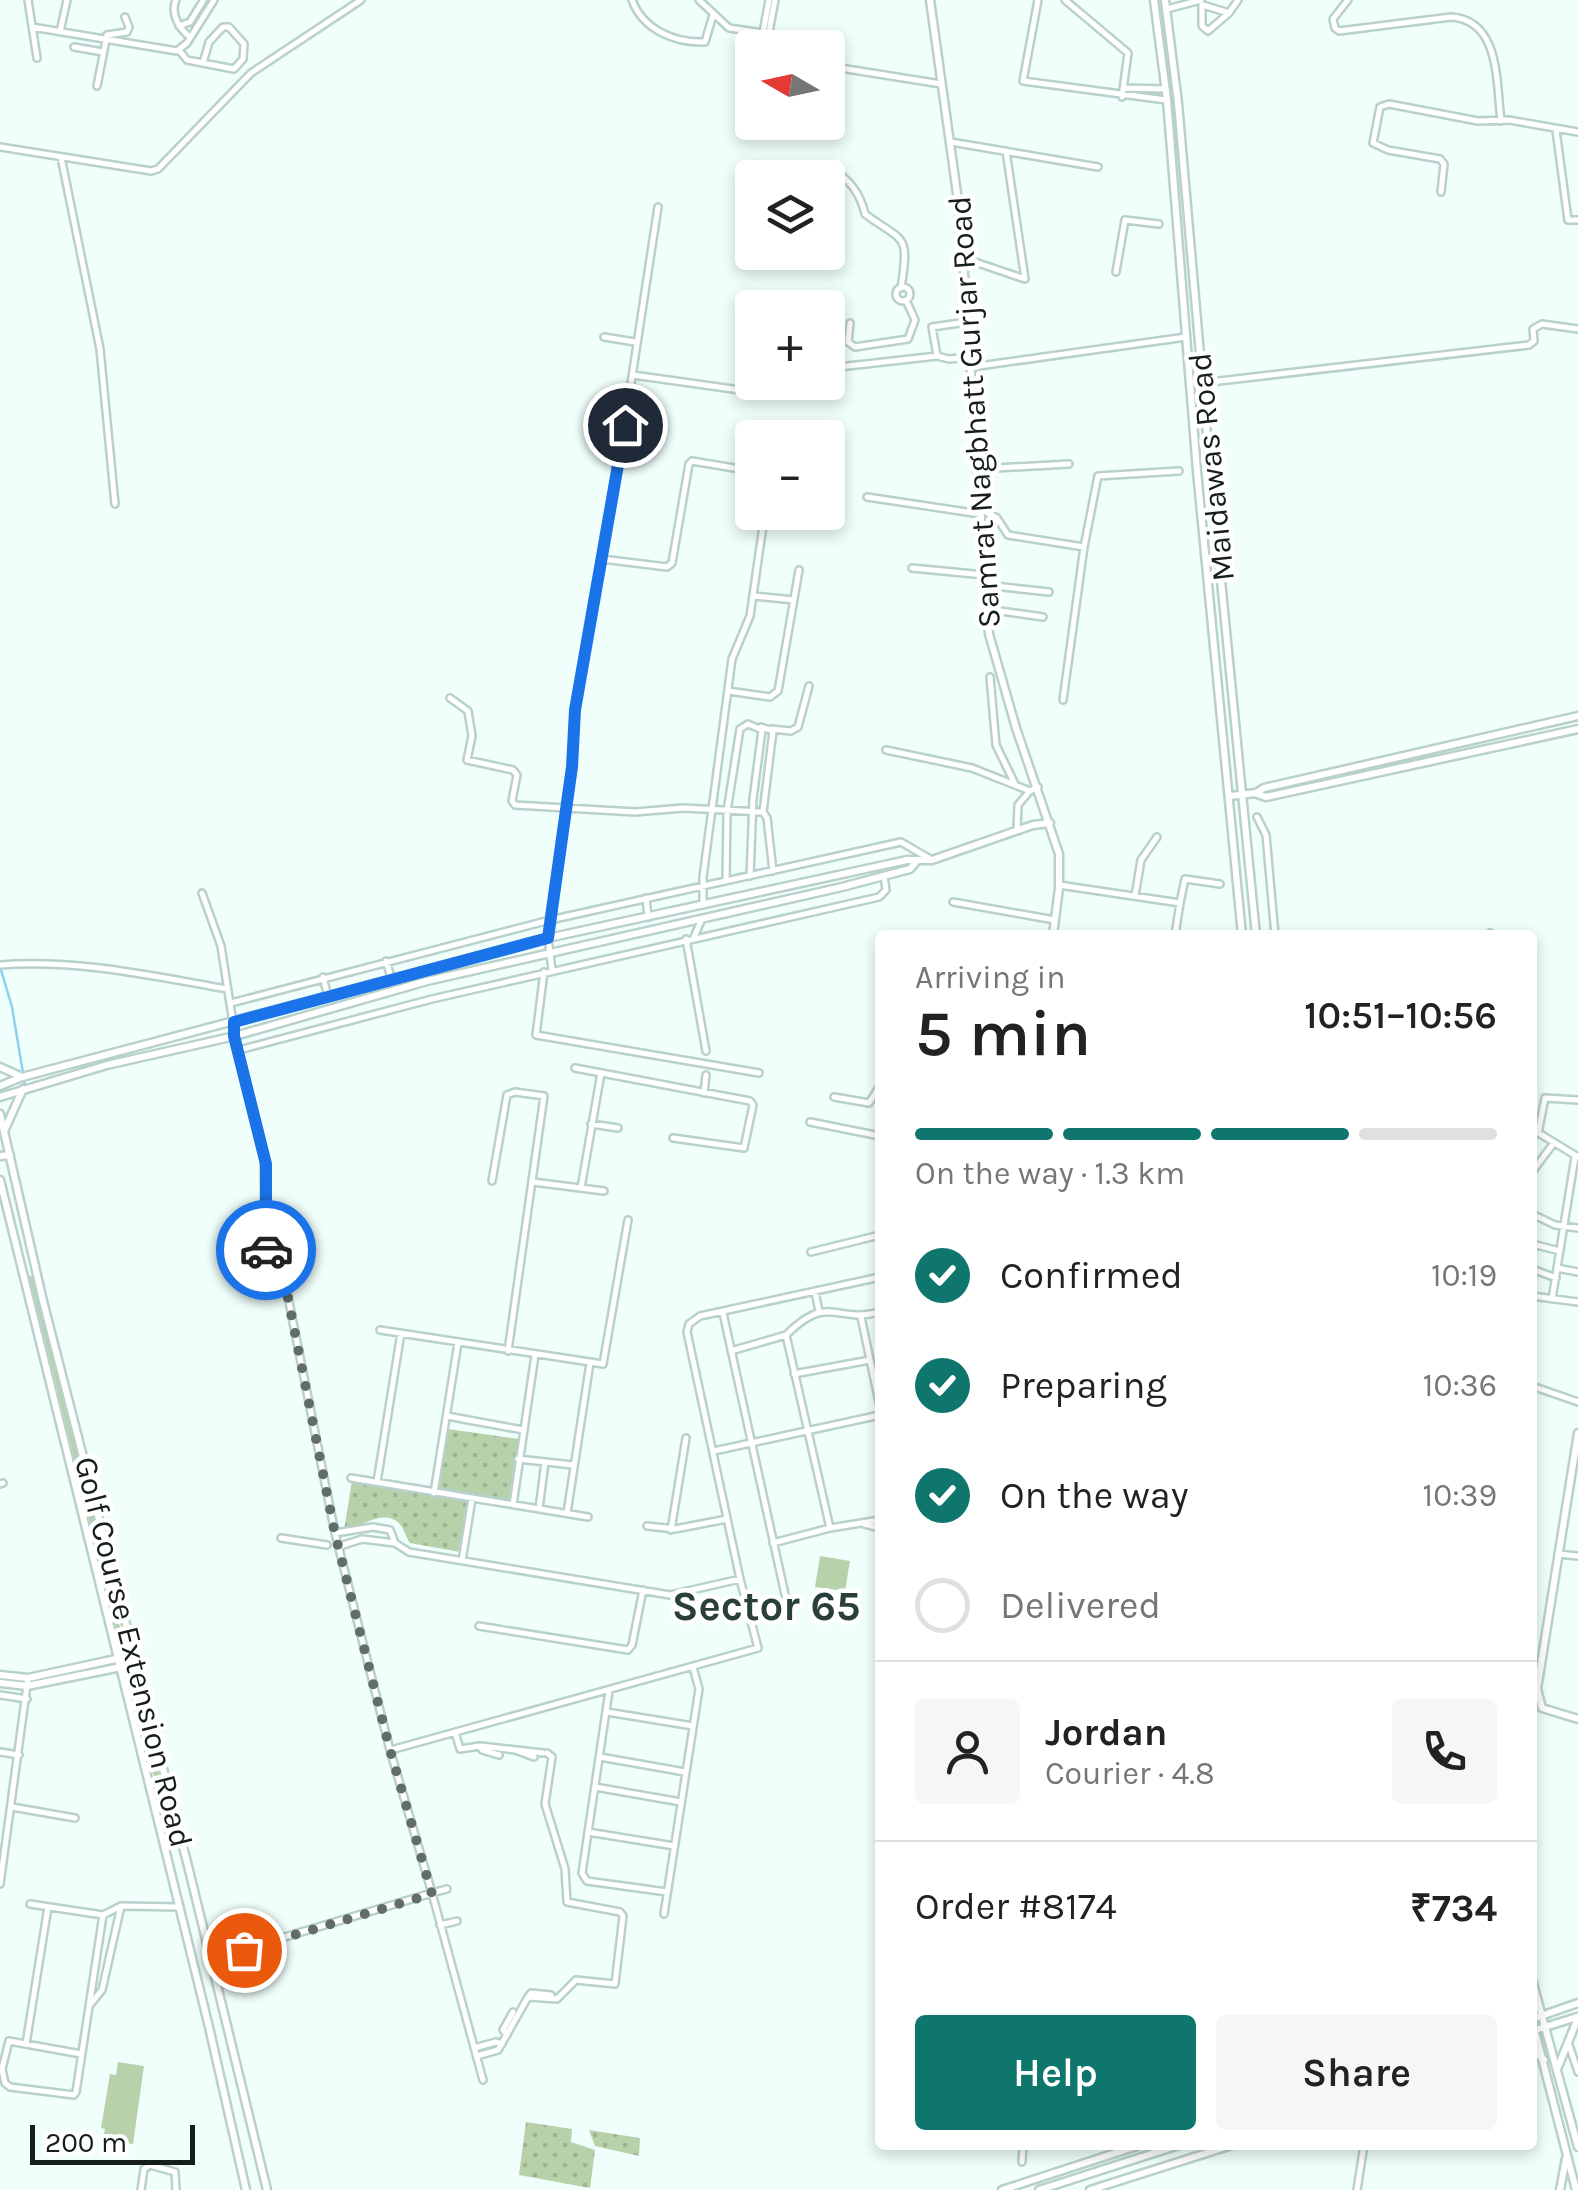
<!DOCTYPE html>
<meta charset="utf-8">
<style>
body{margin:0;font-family:Karla,sans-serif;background:#f6f6f6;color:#222;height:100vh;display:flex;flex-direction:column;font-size:38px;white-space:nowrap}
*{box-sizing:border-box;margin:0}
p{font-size:32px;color:#767676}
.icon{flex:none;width:55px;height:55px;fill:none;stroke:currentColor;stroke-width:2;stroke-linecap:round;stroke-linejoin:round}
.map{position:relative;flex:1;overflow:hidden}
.details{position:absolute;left:875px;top:930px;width:662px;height:1220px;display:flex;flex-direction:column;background:#fff;border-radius:10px;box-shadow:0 5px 15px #0003}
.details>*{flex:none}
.needle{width:65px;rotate:279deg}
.tools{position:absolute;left:735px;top:30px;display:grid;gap:20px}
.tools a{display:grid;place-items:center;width:110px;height:110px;border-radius:10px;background:#fff;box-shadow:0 5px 15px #0003;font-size:50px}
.scale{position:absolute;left:30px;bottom:25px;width:165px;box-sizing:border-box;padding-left:10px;border:5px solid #161e1d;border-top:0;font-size:28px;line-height:35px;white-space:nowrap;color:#161e1d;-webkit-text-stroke:8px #fff;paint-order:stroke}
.pin{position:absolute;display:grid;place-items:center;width:85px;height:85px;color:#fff;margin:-42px;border:5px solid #fff;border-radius:50%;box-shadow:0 2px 10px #0007}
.courier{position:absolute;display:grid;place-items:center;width:100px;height:100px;margin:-50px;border:8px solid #1a73e8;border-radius:50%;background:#fff;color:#222;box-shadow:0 2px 12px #0007}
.overview em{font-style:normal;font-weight:600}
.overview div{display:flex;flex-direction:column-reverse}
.overview{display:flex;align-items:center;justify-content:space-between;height:170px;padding:0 40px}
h1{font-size:65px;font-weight:600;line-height:75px}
.bar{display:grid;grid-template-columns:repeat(4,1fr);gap:15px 10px;align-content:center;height:120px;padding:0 40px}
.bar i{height:12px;border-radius:8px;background:#e0e0e0}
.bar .active{background:#0f766e}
.bar p{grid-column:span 4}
.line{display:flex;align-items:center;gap:25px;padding:0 40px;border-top:2px solid #e0e0e0}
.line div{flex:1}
.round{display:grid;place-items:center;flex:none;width:105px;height:105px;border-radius:10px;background:#f6f6f6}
ol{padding:0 40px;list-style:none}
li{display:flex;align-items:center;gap:30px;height:110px}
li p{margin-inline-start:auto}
li .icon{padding:10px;border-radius:50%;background:#0f766e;color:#fff;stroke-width:4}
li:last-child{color:#767676}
li i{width:55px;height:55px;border:5px solid #e0e0e0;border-radius:50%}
.button{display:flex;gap:20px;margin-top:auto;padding:20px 40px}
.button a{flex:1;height:115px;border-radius:10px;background:#0f766e;color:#fff;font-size:40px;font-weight:600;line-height:115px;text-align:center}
.button a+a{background:#f6f6f6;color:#222}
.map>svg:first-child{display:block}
.green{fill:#b7d2aa}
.park{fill:url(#park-dots)}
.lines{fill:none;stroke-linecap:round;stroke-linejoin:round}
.stream{stroke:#8ecff0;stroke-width:2.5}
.minor-casing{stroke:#b9d1cc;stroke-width:10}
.tertiary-casing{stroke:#b9d1cc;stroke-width:11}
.secondary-casing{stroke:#b9d1cc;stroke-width:11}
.minor{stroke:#fff;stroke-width:5}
.tertiary{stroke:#fff;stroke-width:6}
.secondary{stroke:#fff;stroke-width:6}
.done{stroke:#626d6b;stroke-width:10;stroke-dasharray:0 18}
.route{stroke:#1a73e8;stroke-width:12}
.labels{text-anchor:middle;stroke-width:9;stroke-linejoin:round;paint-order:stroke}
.street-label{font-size:32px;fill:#161e1d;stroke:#fff}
.district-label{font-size:42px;font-weight:bold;fill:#2a3e3b;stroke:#fff}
</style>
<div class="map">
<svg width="1578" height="2190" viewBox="0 0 1578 2190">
<defs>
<pattern id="park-dots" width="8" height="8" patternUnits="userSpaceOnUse" patternTransform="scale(2.5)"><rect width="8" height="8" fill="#b7d2aa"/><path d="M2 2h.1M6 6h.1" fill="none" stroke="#9db492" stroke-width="1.8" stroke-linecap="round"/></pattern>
</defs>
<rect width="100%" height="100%" fill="#f0fffc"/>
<!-- green -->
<path class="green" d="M29,1275L35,1279L126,1652L121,1648Z
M820,1556L850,1561L845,1591L815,1587Z
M131,1667L159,1774L157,1777L153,1775L127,1671Z
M118,2062L144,2066L133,2144L103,2139L105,2129L101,2128L110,2074L116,2075Z"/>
<!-- park -->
<path class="park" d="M448,1429L519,1439L510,1501L439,1490Z
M352,1481L469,1499L460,1552L410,1543C406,1538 405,1532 402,1527C387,1505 361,1528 344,1530Z
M526,2122L572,2129L571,2142L595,2150L590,2188L519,2175Z
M589,2130L640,2138L639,2156L595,2146Z"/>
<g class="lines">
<!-- stream -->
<path class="stream" d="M1,970L12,1007L23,1073
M24,1080L25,1085"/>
<!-- minor casing -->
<g class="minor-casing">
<path id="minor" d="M28,0L37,58
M176,0C170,13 179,29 190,37
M632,0C643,30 675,43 705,42L713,15
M699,0L729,28L763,33L769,0
M1038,0L1023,81L1166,100
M1065,0L1128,53L1122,97
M1348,0L1333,19L1335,28L1339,31L1451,17C1501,20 1496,84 1501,121
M1202,5V26L1208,31L1229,13L1238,0
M1203,5L1229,13
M1167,9L1201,0
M179,26L190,22L203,1
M32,27L177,51L187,43L214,0
M60,32L67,0
M74,47L103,52
M766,48L775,0
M179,50L187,60L234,69L243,59L244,44L229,27H223L209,42L203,63
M828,66L941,84
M97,86L107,35L127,32L129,27L125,17
M1123,88L1165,89
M1556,130L1568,220H1578
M951,142L1098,167
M0,147L151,171L158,169L251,73L361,0
M61,157L100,349L115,504
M832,168C849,180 860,192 865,214C904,243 910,232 901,288
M1441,192L1444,164L1440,159L1388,150L1373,143L1380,107L1389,104L1478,121L1509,120L1578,132
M963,258L1025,279L1006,151
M1116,272L1125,220L1159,224
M896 294a7 7 0 1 1 14 0a7 7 0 1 1-14 0Z
M850,323L848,342L855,347L908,339L915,320L906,300
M604,337L635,342
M937,356L949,359L971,357
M839,367L937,356L932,327L967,322
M972,367L1186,337
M633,375L740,390
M1202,383L1529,345L1534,341L1533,329L1542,324L1578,329
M624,429L659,437
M978,469L1069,464
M867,497L980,514
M980,509L997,518L1008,535L1084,547L1063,700
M1084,547L1098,476L1179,471
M602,559L667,567L672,563L689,464L692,461L752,471
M912,568L984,575
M985,585L1049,592
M754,596L794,600
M987,609L1043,617
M990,677L996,745L1015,784
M728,691L770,697L778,691L799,570
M450,698L468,711L472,736L467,760L513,770L517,775L512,801L515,805L635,812L683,808L763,812L767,818L773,871
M761,727L773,731L763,812
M771,729L791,731L798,727L809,686
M886,750L972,768L1030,791L1038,787
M1257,817L1266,835L1275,935
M1017,830L1018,805L1029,792
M726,881L727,811L740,729L748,724L762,730L753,799L750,876
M1059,885L1180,903L1185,879L1220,884
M202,893L221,946L235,1036L264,1154L265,1247L288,1297L335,1533L390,1750L432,1893L211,1959
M1135,896L1141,860L1157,837
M646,898L648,917
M953,902L1055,920
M703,905V877L732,659L750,616L765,512
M1175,935L1180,903
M1490,935V933
M694,937L701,921
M686,939L706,1051
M386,961L392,980
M0,965C77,959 152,976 227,989
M552,970L548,938L572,767L575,710L618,468L658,207
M544,972L536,1035L759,1073
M323,977L328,997
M231,1003L550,920L901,842L932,860
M239,1050L432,999L879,897L886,890L884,876
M575,1068L750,1101L753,1105L744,1148L673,1138
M704,1093L706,1075
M834,1097L869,1103L880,1086
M810,1122L880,1136
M591,1124L618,1128
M1532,1129L1578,1157
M1538,1133L1545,1098L1578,1100
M1532,1172L1553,1144
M880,1179V1210
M492,1181L507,1095L515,1092L544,1096L508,1351
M533,1182L604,1191
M581,1188L601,1073
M1532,1197V1202
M1532,1214L1555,1225L1578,1228
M1532,1244L1560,1251
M811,1252L880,1235
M1557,1268L1578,1272
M1532,1269L1556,1278
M815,1292L819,1311
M1532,1296L1578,1302
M1552,1299L1575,1157
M723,1313L786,1599
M861,1317L880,1407
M380,1330L603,1364L628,1220
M731,1351L786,1335
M794,1374L870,1360
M1532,1386L1578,1402
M447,1416L523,1430
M714,1451L880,1415
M518,1459L573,1465
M351,1478L588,1517
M377,1482L401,1333
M0,1484L3,1483
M434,1493L458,1343
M513,1505L535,1355
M539,1509L545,1462
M567,1513L590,1363
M864,1524L880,1528
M647,1526L675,1529L727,1519
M830,1528L786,1335C830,1292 834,1324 880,1312
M671,1530L686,1438
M335,1533L373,1527L390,1530L395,1543L409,1552L670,1595L740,1579
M281,1538L327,1545
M773,1543L830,1528L880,1520
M340,1546L362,1539L395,1543
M1558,1554L1578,1556
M462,1561L472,1499
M479,1626L628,1650L632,1645L643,1590
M609,1691L582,1873L587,1881L667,1892
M0,1695L27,1699
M607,1712L693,1726
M455,1732L460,1749L480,1746L543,1753
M480,1746L482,1750L499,1755
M391,1750L758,1648L740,1579L687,1332L689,1324L700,1316L880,1277
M515,1750L534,1757
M0,1752L19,1755
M600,1757L685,1772
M595,1787L681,1802
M12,1807L75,1818
M588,1832L674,1846
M0,1884L28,1678
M447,1889L432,1893L483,2080
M30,1904L103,1915
M664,1914L699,1689L693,1667
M440,1925L457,1921
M528,1997L531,1993L551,1995
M89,2006L102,1990L121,1906L180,1907
M507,2035L503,2030L513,2012
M1568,2042L1578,2072
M26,2044L48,1907
M474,2048L496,2042L502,2044
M81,2054L9,2041L2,2069L5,2083L10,2087L74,2095L76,2092L103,1915L121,1906
M477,2056L498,2050L528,1997L557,1999L576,1980L615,1984L623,1916L620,1912L567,1902L565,1869L545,1804L552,1757L547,1753
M1022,2162L1023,2145
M141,2190L144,2169L150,2165L175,2172L176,2190
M1357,2190L1364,2145"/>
</g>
<!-- tertiary casing -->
<g class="tertiary-casing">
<path id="tertiary" d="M930,0L960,215L989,634L1016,728L1059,854V888L1053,935
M1154,0L1167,100L1197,471L1242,935
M1165,0L1178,103L1210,469L1256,935
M1257,794L1266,797L1578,729
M1230,796L1256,793L1264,788L1578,716
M0,1086L22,1077L548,938L907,860H932L1033,825L1050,823
M0,1097L107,1065L235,1036L427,981L842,887L910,869L916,862
M1578,1433L1537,1689L1542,1708L1578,1719
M0,1675L28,1678L134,1655
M0,1683L27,1686L136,1664
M1532,1980L1578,2147
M1532,2020L1576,2190
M1090,2190L1232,2145
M1560,2190L1566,2158"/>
</g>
<!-- secondary casing -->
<g class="secondary-casing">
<path id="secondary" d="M0,1067L22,1077
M0,1114L43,1301L189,1870L267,2190
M5,1129L23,1089
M0,1156L10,1155
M0,1180L209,2027L246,2190
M1532,2019L1578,2003
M1532,2031L1577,2017
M1532,2049L1544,2060
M1558,2067L1578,2018
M1002,2190L1140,2145
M1039,2190L1179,2145"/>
</g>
<!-- minor -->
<use href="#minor" class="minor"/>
<!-- tertiary -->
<use href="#tertiary" class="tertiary"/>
<!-- secondary -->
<use href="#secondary" class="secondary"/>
</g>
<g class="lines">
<!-- done -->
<path class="done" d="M244,1950L432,1894L390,1750L335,1534L286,1288L266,1250"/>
<!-- route -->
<path class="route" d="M266,1250V1164L234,1036V1022L548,938L572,767L575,710L625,425"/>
</g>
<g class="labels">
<!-- street labels -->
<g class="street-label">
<text transform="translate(974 412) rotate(-94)" y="11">Samrat Nagbhatt Gurjar Road</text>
<text transform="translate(1211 467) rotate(-96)" y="11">Maidawas Road</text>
<text transform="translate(134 1652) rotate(76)" y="11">Golf Course Extension Road</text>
</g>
<!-- district labels -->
<g class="district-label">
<text x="766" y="1620">Sector 65</text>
</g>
</g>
</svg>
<div class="tools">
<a><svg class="needle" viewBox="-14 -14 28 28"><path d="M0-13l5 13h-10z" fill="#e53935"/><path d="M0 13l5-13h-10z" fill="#767676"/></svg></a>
<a><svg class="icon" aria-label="layers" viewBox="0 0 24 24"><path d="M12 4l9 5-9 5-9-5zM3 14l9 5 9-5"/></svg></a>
<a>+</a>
<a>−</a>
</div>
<div class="scale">200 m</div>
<div class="pin" style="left:244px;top:1950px;background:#ea580c"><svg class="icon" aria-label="bag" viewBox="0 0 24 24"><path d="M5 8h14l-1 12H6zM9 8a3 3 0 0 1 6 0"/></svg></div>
<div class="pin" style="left:625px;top:425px;background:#1f2937"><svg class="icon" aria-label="home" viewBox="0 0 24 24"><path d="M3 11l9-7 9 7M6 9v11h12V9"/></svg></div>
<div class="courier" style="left:266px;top:1250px"><svg class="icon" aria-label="car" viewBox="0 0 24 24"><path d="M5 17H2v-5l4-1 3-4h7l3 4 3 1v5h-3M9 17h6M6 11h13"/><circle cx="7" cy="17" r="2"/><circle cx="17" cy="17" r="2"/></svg></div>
<section class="details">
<div class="overview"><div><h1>5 min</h1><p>Arriving in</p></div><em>10:51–10:56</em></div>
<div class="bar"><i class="active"></i><i class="active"></i><i class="active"></i><i></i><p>On the way · 1.3 km</p></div>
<ol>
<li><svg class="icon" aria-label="check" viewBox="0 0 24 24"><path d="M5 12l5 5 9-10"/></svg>Confirmed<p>10:19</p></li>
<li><svg class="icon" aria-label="check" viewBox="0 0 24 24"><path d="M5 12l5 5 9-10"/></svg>Preparing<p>10:36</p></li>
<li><svg class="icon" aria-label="check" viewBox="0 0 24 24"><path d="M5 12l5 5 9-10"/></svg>On the way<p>10:39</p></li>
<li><i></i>Delivered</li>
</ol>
<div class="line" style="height:180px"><a class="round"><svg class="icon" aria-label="person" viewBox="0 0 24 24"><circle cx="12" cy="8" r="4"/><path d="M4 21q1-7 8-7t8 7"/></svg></a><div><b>Jordan</b><p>Courier · 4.8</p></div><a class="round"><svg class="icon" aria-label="phone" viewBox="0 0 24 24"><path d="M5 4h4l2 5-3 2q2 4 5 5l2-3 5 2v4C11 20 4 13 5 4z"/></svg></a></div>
<div class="line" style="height:130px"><div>Order #8174</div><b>₹734</b></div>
<div class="button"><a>Help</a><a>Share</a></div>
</section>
</div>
